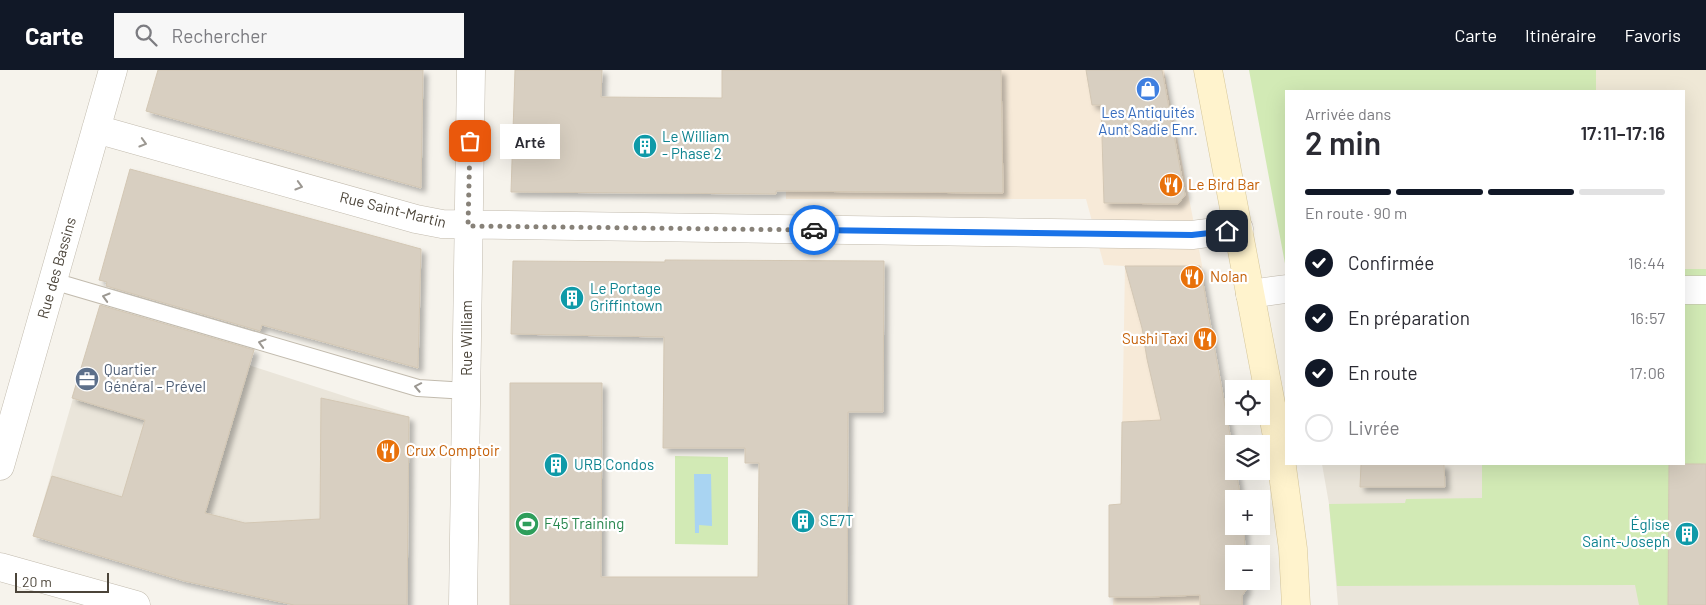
<!DOCTYPE html>
<html lang="fr">
<meta charset="utf-8">
<style>
body{margin:0;font-family:Barlow,sans-serif;background:#f7f7f7;color:#2b2b33;height:100vh;display:flex;flex-direction:column;font-size:19px;white-space:nowrap}
*{box-sizing:border-box;margin:0}
p{font-size:16px;color:#7c7c81}
.icon{flex:none;width:28px;height:28px;fill:none;stroke:currentColor;stroke-width:2;stroke-linecap:round;stroke-linejoin:round}
.map{position:relative;flex:1;overflow:hidden}
.side{position:absolute;left:1285px;top:20px;width:400px;height:375px;display:flex;flex-direction:column;background:#fff;border-radius:0px;box-shadow:0 5px 20px #0002}
.side>*{flex:none}
.tools{position:absolute;left:1225px;top:310px;display:grid;gap:10px}
.tools a{display:grid;place-items:center;width:45px;height:45px;border-radius:0px;background:#fff;box-shadow:0 5px 20px #0002;font-size:25px}
.scale{position:absolute;left:15px;bottom:12px;width:94px;box-sizing:border-box;padding-left:5px;border:2px solid #4b4439;border-top:0;font-size:14px;line-height:18px;white-space:nowrap;color:#4b4439;-webkit-text-stroke:4px #fff;paint-order:stroke}
.pin{position:absolute;display:grid;place-items:center;width:42px;height:42px;color:#fff;margin:-21px;border-radius:10px;box-shadow:0 2px 8px #0006}
.courier{position:absolute;display:grid;place-items:center;width:50px;height:50px;margin:-25px;border:4px solid #1a73e8;border-radius:50%;background:#fff;color:#222;box-shadow:0 1px 6px #0007}
.bubble{position:absolute;height:35px;border-radius:0px;background:#fff;box-shadow:0 5px 20px #0002;font-size:16px;font-weight:600;line-height:35px;text-align:center}
.head em{font-style:normal;font-weight:600}
.head div{display:flex;flex-direction:column-reverse}
.head{display:flex;align-items:center;justify-content:space-between;height:85px;padding:0 20px}
h1{font-size:32px;font-weight:600;line-height:38px}
.bar{display:grid;grid-template-columns:repeat(4,1fr);gap:8px 5px;align-content:center;height:60px;padding:0 20px}
.bar i{height:6px;border-radius:4px;background:#e1e1e2}
.bar .current{background:#111827}
.bar p{grid-column:span 4}
ol{padding:0 20px;list-style:none}
li{display:flex;align-items:center;gap:15px;height:55px}
li p{margin-inline-start:auto}
li .icon{padding:5px;border-radius:50%;background:#111827;color:#fff;stroke-width:4}
li:last-child{color:#7c7c81}
li i{width:28px;height:28px;border:2px solid #e1e1e2;border-radius:50%}
header{display:flex;align-items:center;gap:30px;box-sizing:border-box;height:70px;padding:0 25px;background:#111827;color:#fff}
header strong{font-size:24px}
nav{display:flex;gap:28px;margin-inline-start:auto;font-size:18px}
.search{width:350px;height:45px;background:#f7f7f7;display:flex;align-items:center;gap:12px;box-sizing:border-box;padding:0 18px;border-radius:0px;color:#7c7c81;font-size:19px}
.map>svg:first-child{display:block}
.residential{fill:#eae5da}
.commercial{fill:#f7ead8}
.education{fill:#efe8d6}
.green{fill:#d2eab5}
.water{fill:#a9d4f2}
.building{fill:#d8cfc1;stroke:#d3c7b4;filter:url(#shadow)}
.lines{fill:none;stroke-linecap:round;stroke-linejoin:round}
.lane-casing{stroke:#c2bbae;stroke-width:18}
.street-casing{stroke:#c2bbae;stroke-width:29}
.secondary-casing{stroke:#d6c79b;stroke-width:29}
.lane{stroke:#fff;stroke-width:16}
.street{stroke:#fff;stroke-width:28}
.secondary{stroke:#fff3cd;stroke-width:28}
.oneway{stroke:#9c9892}
.done{stroke:#878178;stroke-width:5;stroke-dasharray:0 9}
.route{stroke:#1a73e8;stroke-width:6}
.labels{text-anchor:middle;stroke-width:4.5;stroke-linejoin:round;paint-order:stroke}
.shop-label{font-size:15px;fill:#366cbe;stroke:#fff}
.culture-label{font-size:15px;fill:#0d838f;stroke:#fff;text-anchor:start}
.food-label{font-size:15px;fill:#c56008;stroke:#fff;text-anchor:start}
.street-label{font-size:15px;fill:#4b4439;stroke:#fff}
.service-label{font-size:15px;fill:#4e5e75;stroke:#fff;text-anchor:start}
.leisure-label{font-size:15px;fill:#27864d;stroke:#fff;text-anchor:start}
</style>
<header>
<strong>Carte</strong>
<div class="search"><svg class="icon" aria-label="search" viewBox="0 0 24 24"><circle cx="10" cy="10" r="6"/><path d="M15 15l6 6"/></svg>Rechercher</div>
<nav><a>Carte</a><a>Itinéraire</a><a>Favoris</a></nav>
</header>
<div class="map">
<svg width="1706" height="535" viewBox="0 0 1706 535">
<defs>
<filter id="shadow"><feDropShadow dx="4.5" dy="4.5" stdDeviation="2.5" flood-color="#0004"/></filter>
</defs>
<rect width="100%" height="100%" fill="#f6f3ec"/>
<!-- residential -->
<path class="residential" d="M1596,0H1706V535H1338L1329,434L1322,394H1684V21H1596Z
M97,246L409,347L407,535H294L184,511L33,466Z"/>
<!-- commercial -->
<path class="commercial" d="M785,0H1164L1202,195L1230,405L1234,511H1241L1243,535H1113L1121,434L1125,196L1104,195L1086,129H786Z"/>
<!-- education -->
<path class="education" d="M1596,0H1706V199H1684V21H1596Z"/>
<!-- green -->
<path class="green" d="M1249,0H1596V21H1286V199Z
M1684,199H1706V535H1639L1635,515L1337,516L1329,434L1405,433L1406,429L1482,428V394H1684Z
M675,386L728,387V475L675,474Z"/>
<!-- water -->
<path class="water" d="M694,404H711L712,456L699,455V463H695Z"/>
<!-- building -->
<path class="building" d="M158,0H423L421,118L146,41Z
M515,0H602L601,27L722,28V0H1001L1003,123L776,121V124L511,122Z
M1086,0H1162L1185,125L1178,134L1104,133L1101,35H1092Z
M130,99L421,179L418,298L262,255L260,261L106,216L107,212L99,210Z
M665,190L884,191L883,342H848L847,535H510V313H602L601,507H758L759,393H745V378H663L664,267L511,264L513,191L665,192Z
M1125,196H1200L1234,387V401H1236L1241,429H1234V456H1244L1245,484H1234V511H1246V520L1242,526V535H1200V525L1147,527H1109V435L1121,434L1122,352L1161,350L1147,289L1142,258Z
M100,235L254,280L205,443L245,453L320,449L321,328L409,347L407,535H294L184,511L33,466L52,406L122,427L145,350L72,328Z
M1361,394H1444L1445,417H1360Z
M1669,394H1706V535H1668Z"/>
<g class="lines">
<!-- lane casing -->
<g class="lane-casing">
<path id="lane" d="M53,211L418,318L467,321"/>
</g>
<!-- street casing -->
<g class="street-casing">
<path id="street" d="M96,59L416,149L442,154L1192,165L1239,159
M1684,220H1706
M1250,224L1286,219
M0,396L113,0
M0,497L136,535
M463,535L471,0"/>
</g>
<!-- secondary casing -->
<g class="secondary-casing">
<path id="secondary" d="M1208,0L1280,382L1293,479L1296,535"/>
</g>
<!-- lane -->
<use href="#lane" class="lane"/>
<!-- street -->
<use href="#street" class="street"/>
<!-- secondary -->
<use href="#secondary" class="secondary"/>
</g>
<!-- one-way arrows -->
<defs><path id="oneway-chevron" d="M-2-3.5L2.5 0L-2 3.5" fill="none" stroke-width="1.6" stroke-linecap="round" stroke-linejoin="round" transform="scale(1.25)"/></defs>
<g class="oneway">
<use href="#oneway-chevron" transform="translate(143 73) rotate(16)"/>
<use href="#oneway-chevron" transform="translate(299 116) rotate(16)"/>
<use href="#oneway-chevron" transform="translate(106 227) rotate(-164)"/>
<use href="#oneway-chevron" transform="translate(262 273) rotate(-164)"/>
<use href="#oneway-chevron" transform="translate(418 317) rotate(-169)"/>
</g>
<g class="lines">
<!-- done -->
<path class="done" d="M470,71L468,156L814,160"/>
<!-- route -->
<path class="route" d="M814,160L1192,165L1227,161"/>
</g>
<!-- icons -->
<defs>
<g id="shop-disc" transform="scale(1.25)"><circle r="9.5" fill="#3f7fe0" stroke="#fff"/><path d="M-5-2.5h2.3a2.7 3.5 0 0 1 5.4 0H5L5.5 6h-11ZM-1.5-2.5h3a1.5 2.3 0 0 0-3 0Z" fill="#fff"/></g>
<g id="building-disc" transform="scale(1.25)"><circle r="9.5" fill="#0f9aa8" stroke="#fff"/><path d="M-4-6H4V6H1V3H-1V6H-4ZM-2.5-4.3h1.7v1.8h-1.7ZM.8-4.3h1.7v1.8H.8ZM-2.5-1h1.7V.8h-1.7ZM.8-1h1.7V.8H.8Z" fill="#fff"/></g>
<g id="restaurant-disc" transform="scale(1.25)"><circle r="9.5" fill="#e8710a" stroke="#fff"/><path d="M-5-6h1v4h1v-4h1v4h1v-4h1v5L-1.5 .5V6h-2V.5L-5-1ZM5-6V6H3V1.5H1.5Q1.5-4 5-6Z" fill="#fff"/></g>
<g id="office-disc" transform="scale(1.25)"><circle r="9.5" fill="#5c6f8a" stroke="#fff"/><path d="M-6-3h4V-5.5h4V-3h4V5H-6ZM-1-4.5V-3h2v-1.5ZM-6 0V1H6V0Z" fill="#fff"/></g>
<g id="stadium-disc" transform="scale(1.25)"><circle r="9.5" fill="#2e9e5b" stroke="#fff"/><path d="M0-5a6.5 5 0 1 0 0 10a6.5 5 0 1 0 0-10ZM-3.5-1.8h7v3.6h-7Z" fill="#fff"/></g>
</defs>
<g fill-rule="evenodd">
<use href="#shop-disc" x="1148" y="19"/>
<use href="#building-disc" x="645" y="76"/>
<use href="#restaurant-disc" x="1171" y="115"/>
<use href="#restaurant-disc" x="1192" y="207"/>
<use href="#building-disc" x="572" y="228"/>
<use href="#restaurant-disc" x="1205" y="269"/>
<use href="#office-disc" x="87" y="309"/>
<use href="#restaurant-disc" x="388" y="381"/>
<use href="#building-disc" x="556" y="395"/>
<use href="#building-disc" x="803" y="451"/>
<use href="#stadium-disc" x="527" y="454"/>
<use href="#building-disc" x="1687" y="464"/>
</g>
<g class="labels">
<!-- shop labels -->
<g class="shop-label">
<text x="1148" y="48">Les Antiquités<tspan x="1148" dy="17">Aunt Sadie Enr.</tspan></text>
</g>
<!-- culture labels -->
<g class="culture-label">
<text x="662" y="72">Le William<tspan x="662" dy="17">- Phase 2</tspan></text>
<text x="590" y="224">Le Portage<tspan x="590" dy="17">Griffintown</tspan></text>
<text x="574" y="400">URB Condos</text>
<text x="820" y="456">SE7T</text>
<text x="1670" y="460" text-anchor="end">Église<tspan x="1670" dy="17">Saint-Joseph</tspan></text>
</g>
<!-- food labels -->
<g class="food-label">
<text x="1188" y="120">Le Bird Bar</text>
<text x="1210" y="212">Nolan</text>
<text x="1188" y="274" text-anchor="end">Sushi Taxi</text>
<text x="406" y="386">Crux Comptoir</text>
</g>
<!-- street labels -->
<g class="street-label">
<text transform="translate(393 140) rotate(14)" y="5">Rue Saint-Martin</text>
<text transform="translate(57 198) rotate(-74)" y="5">Rue des Bassins</text>
<text transform="translate(467 268) rotate(-90)" y="5">Rue William</text>
</g>
<!-- service labels -->
<g class="service-label">
<text x="104" y="305">Quartier<tspan x="104" dy="17">Général - Prével</tspan></text>
</g>
<!-- leisure labels -->
<g class="leisure-label">
<text x="544" y="459">F45 Training</text>
</g>
</g>
</svg>
<div class="tools">
<a><svg class="icon" aria-label="locate" viewBox="0 0 24 24"><circle cx="12" cy="12" r="6"/><path d="M12 2v4M12 18v4M2 12h4M18 12h4"/></svg></a>
<a><svg class="icon" aria-label="layers" viewBox="0 0 24 24"><path d="M12 4l9 5-9 5-9-5zM3 14l9 5 9-5"/></svg></a>
<a>+</a>
<a>−</a>
</div>
<div class="scale">20 m</div>
<div class="pin" style="left:470px;top:71px;background:#ea580c"><svg class="icon" aria-label="bag" viewBox="0 0 24 24"><path d="M5 8h14l-1 12H6zM9 8a3 3 0 0 1 6 0"/></svg></div>
<div class="pin" style="left:1227px;top:161px;background:#1f2937"><svg class="icon" aria-label="home" viewBox="0 0 24 24"><path d="M3 11l9-7 9 7M6 9v11h12V9"/></svg></div>
<div class="courier" style="left:814px;top:160px"><svg class="icon" aria-label="car" viewBox="0 0 24 24"><path d="M5 17H2v-5l4-1 3-4h7l3 4 3 1v5h-3M9 17h6M6 11h13"/><circle cx="7" cy="17" r="2"/><circle cx="17" cy="17" r="2"/></svg></div>
<div class="bubble" style="left:500px;top:54px;width:60px">Arté</div>
<section class="side">
<div class="head"><div><h1>2 min</h1><p>Arrivée dans</p></div><em>17:11–17:16</em></div>
<div class="bar"><i class="current"></i><i class="current"></i><i class="current"></i><i></i><p>En route · 90 m</p></div>
<ol>
<li><svg class="icon" aria-label="check" viewBox="0 0 24 24"><path d="M5 12l5 5 9-10"/></svg>Confirmée<p>16:44</p></li>
<li><svg class="icon" aria-label="check" viewBox="0 0 24 24"><path d="M5 12l5 5 9-10"/></svg>En préparation<p>16:57</p></li>
<li><svg class="icon" aria-label="check" viewBox="0 0 24 24"><path d="M5 12l5 5 9-10"/></svg>En route<p>17:06</p></li>
<li><i></i>Livrée</li>
</ol>
</section>
</div>
